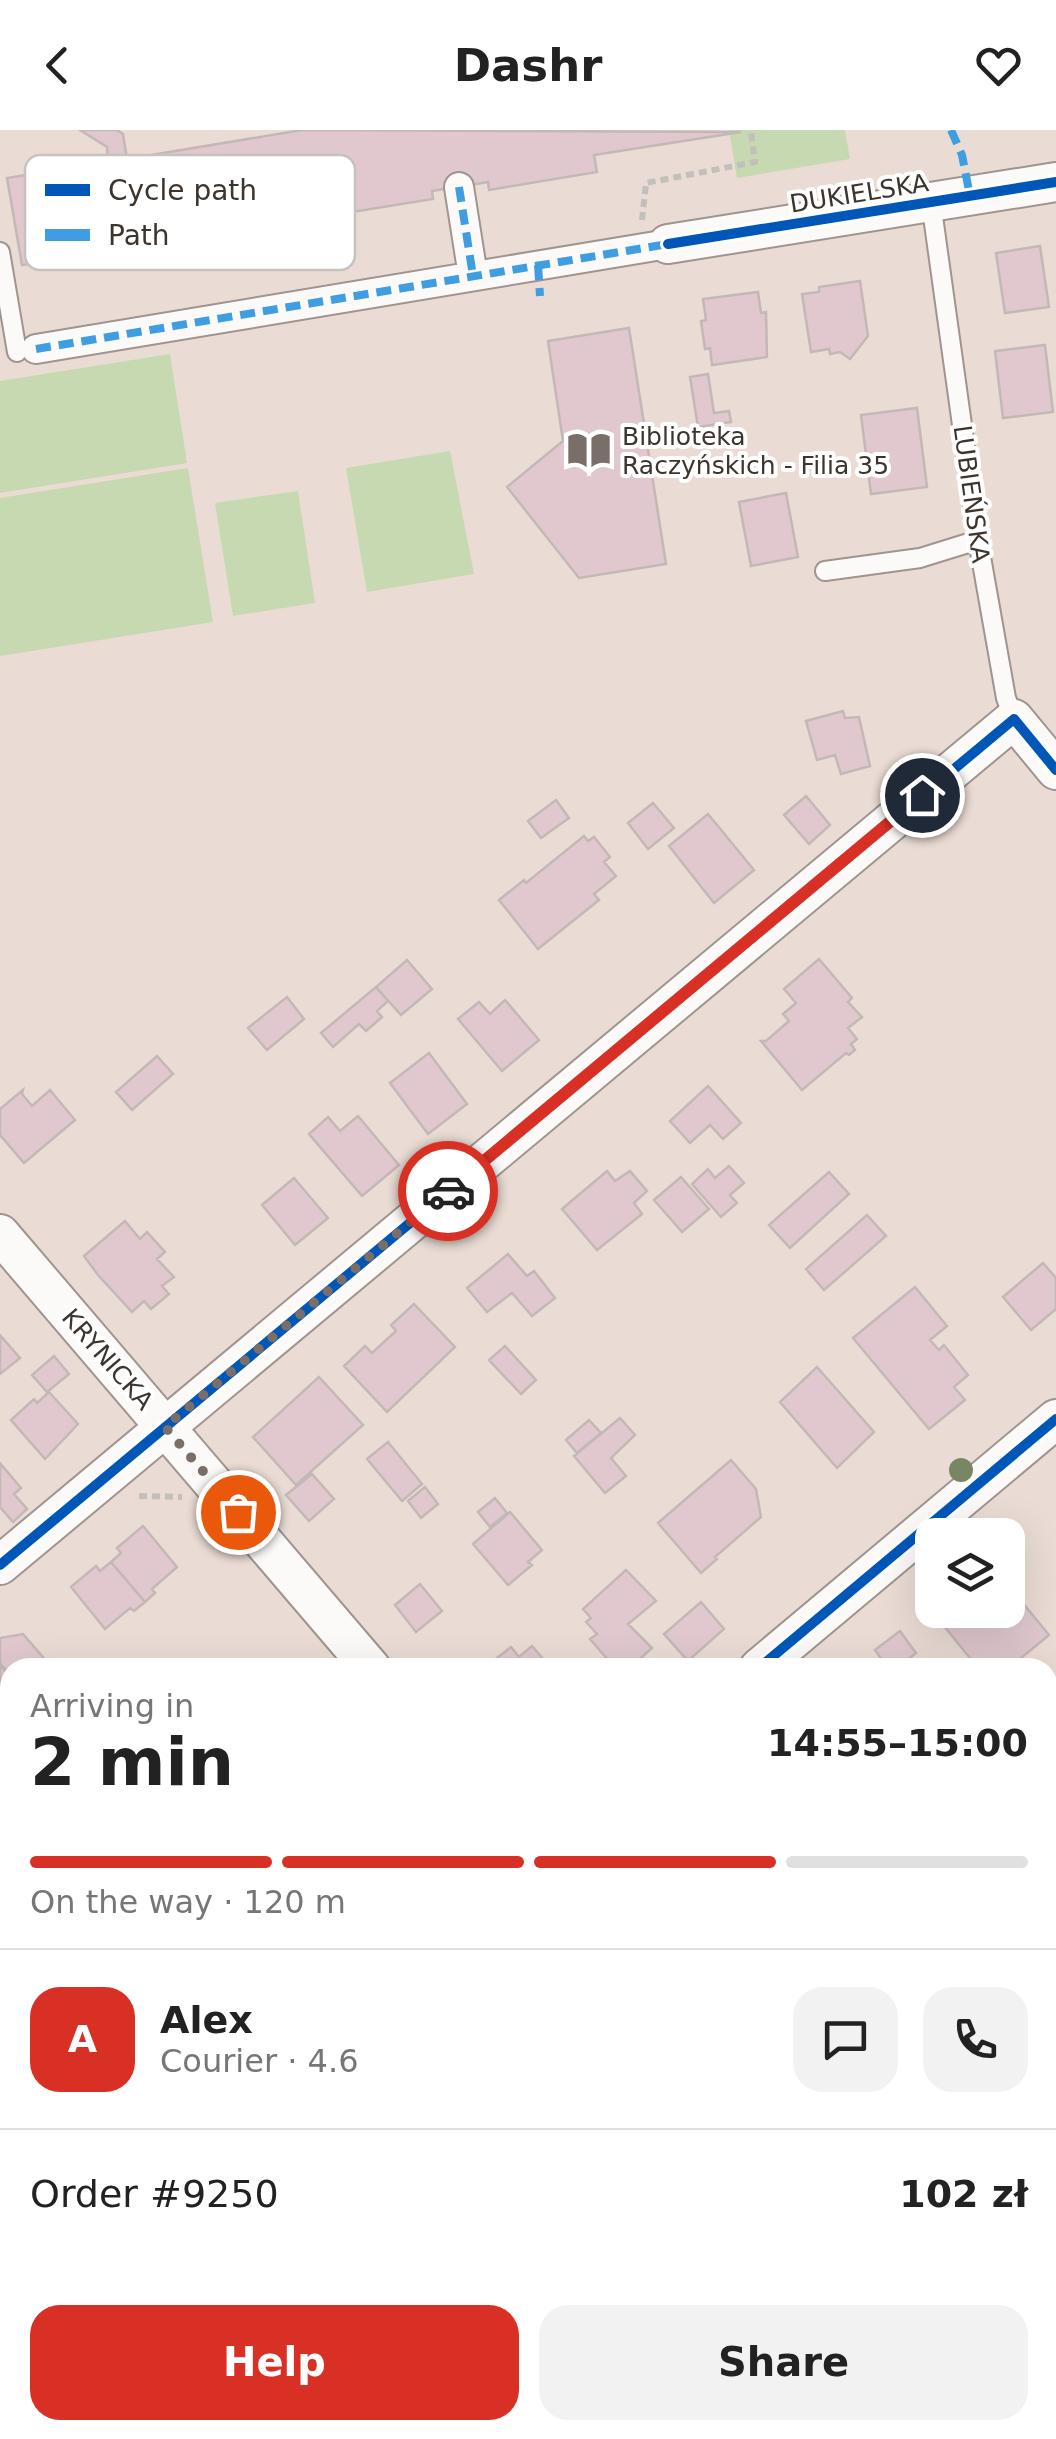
<!DOCTYPE html>
<meta charset="utf-8">
<style>
body{margin:0;font-family:"DejaVu Sans",sans-serif;background:#f2f2f2;color:#222;height:100vh;display:flex;flex-direction:column;font-size:38px;white-space:nowrap}
*{box-sizing:border-box;margin:0}
p{font-size:32px;color:#767676}
.icon{flex:none;width:55px;height:55px;fill:none;stroke:currentColor;stroke-width:2;stroke-linecap:round;stroke-linejoin:round}
.map{position:relative;flex:1;overflow:hidden}
.panel{position:absolute;left:0px;top:1528px;width:1058px;height:782px;display:flex;flex-direction:column;background:#fff;border-radius:30px 30px 0 0;box-shadow:0 10px 40px #0002}
.panel>*{flex:none}
.buttons{position:absolute;left:915px;top:1388px;display:grid;gap:20px}
.buttons a{display:grid;place-items:center;width:110px;height:110px;border-radius:20px;background:#fff;box-shadow:0 10px 40px #0002;font-size:50px}
.pin{position:absolute;display:grid;place-items:center;width:85px;height:85px;color:#fff;margin:-42px;border:5px solid #fff;border-radius:50%;box-shadow:0 2px 10px #0007}
.courier{position:absolute;display:grid;place-items:center;width:100px;height:100px;margin:-50px;border:8px solid #d93025;border-radius:50%;background:#fff;color:#222;box-shadow:0 2px 12px #0007}
.overview em{font-style:normal;font-weight:700}
.overview div{display:flex;flex-direction:column-reverse}
.overview{display:flex;align-items:center;justify-content:space-between;height:170px;padding:0 30px}
h1{font-size:65px;font-weight:700;line-height:75px}
.bar{display:grid;grid-template-columns:repeat(4,1fr);gap:15px 10px;align-content:center;height:120px;padding:0 30px}
.bar i{height:12px;border-radius:8px;background:#e0e0e0}
.bar .on{background:#d93025}
.bar p{grid-column:span 4}
.line{display:flex;align-items:center;gap:25px;padding:0 30px;border-top:2px solid #e0e0e0}
.line div{flex:1}
.round{display:grid;place-items:center;flex:none;width:105px;height:105px;border-radius:30px;background:#f2f2f2}
.cta{display:flex;gap:20px;margin-top:auto;padding:20px 30px}
.cta a{flex:1;height:115px;border-radius:30px;background:#d93025;color:#fff;font-size:40px;font-weight:700;line-height:115px;text-align:center}
.cta a+a{background:#f2f2f2;color:#222}
header{display:flex;justify-content:space-between;align-items:center;height:130px;padding:0 30px;background:#fff;font-size:45px;font-weight:700}
.map>svg:first-child{display:block}
.green{fill:#c6d9b1}
.forest{fill:#b5cd9e}
.building{fill:#e0c8ce;stroke:#c4b8b7;stroke-width:2.5}
.lines{fill:none;stroke-linecap:round;stroke-linejoin:round}
.service-casing{stroke:#9f948f;stroke-width:22}
.pedestrian-casing{stroke:#9f948f;stroke-width:32}
.minor-casing{stroke:#9f948f;stroke-width:42}
.path{stroke:#c3bfbb;stroke-width:6;stroke-dasharray:8 5;stroke-linecap:butt}
.service{stroke:#fcfaf9;stroke-width:18}
.pedestrian{stroke:#fcfaf9;stroke-width:28}
.minor{stroke:#fcfaf9;stroke-width:38}
.quiet{stroke:#3f9de1;stroke-width:8;stroke-dasharray:15 8;stroke-linecap:butt}
.cycleway-casing{stroke:#fff;stroke-width:16}
.cycleway{stroke:#0057b8;stroke-width:10}
.tree{fill:#798663}
.done{stroke:#7a6f68;stroke-width:10;stroke-dasharray:0 18}
.route{stroke:#d93025;stroke-width:12}
.labels{text-anchor:middle;stroke-width:8;stroke-linejoin:round;paint-order:stroke}
.street-label{font-size:25px;fill:#3d342e;stroke:#fff}
.poi-label{font-size:25px;fill:#3d342e;stroke:#fff;text-anchor:start}
.key{fill:#fff;stroke:#c5c2c0;stroke-width:2.5}
.key-label{font-size:28px;fill:#3d342e}
</style>
<header><svg class="icon" aria-label="back" viewBox="0 0 24 24"><path d="M15 5l-7 7 7 7"/></svg>Dashr<svg class="icon" aria-label="heart" viewBox="0 0 24 24"><path d="M12 20l-8-8c-3-5 5-10 8-4 3-6 11-1 8 4z"/></svg></header>
<div class="map">
<svg width="1056" height="2309" viewBox="0 0 1056 2309">
<rect width="100%" height="100%" fill="#eadcd4"/>
<!-- green -->
<path class="green" d="M729,0H845L850,29L737,48Z
M170,224L187,333L0,363V251Z
M450,321L474,444L367,462L346,338Z
M188,338L213,492L0,526V368Z
M298,361L315,473L233,486L215,373Z"/>
<!-- forest -->
<path class="forest" d="M317,2300H545L535,2309H325Z"/>
<!-- building -->
<path class="building" d="M80,0H117L123,4L127,29L302,0L741,2L594,25L597,42L489,60L488,52L432,61L433,69L22,135L7,48L108,32L107,17Z
M1040,116L1049,177L1005,183L996,123Z
M860,151L868,206L850,229L840,222L830,224L829,219L811,222L802,164L819,162V157Z
M758,162L761,183L766,182L767,227L712,235L710,218L705,219L701,191L706,190L703,169Z
M629,198L666,434L579,448L507,357L563,311L548,211Z
M1045,215L1053,282L1003,288L995,221Z
M708,244L714,283L729,281L731,292L698,297L690,247Z
M917,278L927,357L871,364L861,285Z
M786,363L798,427L751,436L739,372Z
M843,581L845,588L859,587L870,636L841,644L835,625L817,630L806,591Z
M806,666L830,695L809,714L784,685Z
M556,670L569,688L541,708L528,691Z
M653,673L674,698L648,719L628,693Z
M708,684L754,740L714,773L669,716Z
M584,706L588,711L594,707L610,727L604,732L616,746L594,764L599,770L538,819L499,770L524,750L526,753Z
M819,829L852,868L848,872L862,887L848,898L857,909L851,914L855,920L849,925L846,923L802,960L761,911H766L789,891L783,884L796,873L784,859Z
M407,830L432,859L401,885L376,857Z
M376,857L388,871L377,881L382,887L366,901L359,894L333,917L321,903Z
M287,867L304,889L267,920L248,898Z
M505,870L539,910L502,941L458,889L479,872L490,884Z
M429,923L467,974L428,1004L390,953Z
M157,926L173,944L132,980L116,962Z
M708,956L741,993L723,1009L710,995L690,1013L670,991Z
M23,960L22,964L32,976L50,960L75,990L24,1033L0,1005V979Z
M358,986L399,1035L362,1066L309,1004L328,987L340,1001Z
M729,1036L744,1053L730,1065L737,1073L721,1087L692,1054L708,1039L715,1048Z
M607,1041L615,1051L630,1041L647,1061L634,1073L642,1084L597,1120L562,1079Z
M829,1042L849,1064L790,1118L769,1095Z
M681,1047L709,1079L682,1102L654,1070Z
M294,1048L328,1088L295,1115L262,1075Z
M867,1085L886,1106L824,1160L806,1139Z
M125,1091L140,1109L147,1102L165,1122L157,1129L174,1147L162,1156L169,1164L151,1179L144,1171L132,1182L98,1145L84,1126Z
M508,1124L527,1146L534,1141L555,1168L532,1186L512,1163L487,1182L467,1158Z
M1043,1133L1056,1148V1179L1031,1200L1003,1167Z
M915,1157L947,1196L930,1210L939,1220L944,1215L968,1245L954,1257L965,1270L929,1299L853,1208Z
M414,1174L455,1217L387,1282L344,1236L365,1216L372,1223L396,1201L391,1195Z
M0,1205L20,1228L0,1244Z
M505,1216L536,1250L521,1264L489,1230Z
M54,1226L69,1244L47,1262L32,1245Z
M817,1237L874,1302L837,1338L780,1272Z
M319,1247L363,1295L296,1355L253,1307Z
M49,1262L78,1294L45,1329L11,1290L34,1269L37,1273Z
M620,1288L635,1305L611,1328L626,1346L605,1363L574,1326Z
M589,1290L601,1303L577,1323L566,1310Z
M388,1312L422,1354L402,1371L367,1329Z
M731,1330L756,1359L761,1387L715,1427L717,1429L701,1443L658,1393Z
M0,1333L21,1358L14,1364L27,1379L13,1392L0,1377Z
M312,1344L334,1369L309,1391L286,1365Z
M425,1357L438,1374L421,1388L408,1371Z
M495,1368L507,1383L490,1397L478,1382Z
M510,1382L542,1420L528,1432L532,1435L508,1455L473,1414Z
M143,1396L177,1437L152,1459L155,1463L145,1472L111,1432L121,1423L117,1418Z
M111,1432L145,1472L134,1481L130,1478L105,1499L71,1457L96,1436L100,1441Z
M626,1440L656,1471L628,1494L652,1518L630,1538H615L590,1509L597,1504L586,1492L591,1488L583,1479Z
M420,1454L442,1481L416,1502L395,1475Z
M1008,1455L1049,1505L1021,1528L1026,1535L1023,1538H978L944,1496L964,1480L974,1483L978,1480H1008Z
M701,1472L724,1499L688,1531L664,1504Z
M900,1501L916,1523L897,1538H888L875,1520Z
M23,1504L48,1533L53,1529L60,1538H10V1545L0,1533V1508Z
M532,1516L551,1538H506L497,1528L511,1517L519,1527Z
M0,1535L10,1547V1585L5,1589L10,1594V1602L0,1611Z
M0,1623L10,1635V1660L0,1668Z
M1048,1764L1056,1774V1808L1048,1816Z
M10,1837V1879L0,1867V1846Z
M1056,2006V2069L1053,2072L1048,2065V2013Z
M10,2276V2300H44L49,2305L45,2309H0V2285Z
M728,2300H789L778,2309H735Z"/>
<g class="lines">
<!-- service casing -->
<g class="service-casing">
<path id="service" d="M931,72L978,410L1006,568L1014,589
M0,122L17,222
M825,441L920,428L978,410"/>
</g>
<!-- pedestrian casing -->
<g class="pedestrian-casing">
<path id="pedestrian" d="M459,57L473,146
M36,219L668,114"/>
</g>
<!-- minor casing -->
<g class="minor-casing">
<path id="minor" d="M668,114L1056,52
M0,1104L371,1538
M0,1435L1014,589L1056,640
M759,1538L1056,1289
M1048,1904L1056,1897
M0,1960L10,1972
M0,2178L10,2169
M288,2300L295,2309
M1028,2300L1035,2309
M573,2309L584,2300"/>
</g>
<!-- path -->
<path class="path" d="M642,90L646,53L755,32L751,2
M139,1366L182,1367"/>
<!-- service -->
<use href="#service" class="service"/>
<!-- pedestrian -->
<use href="#pedestrian" class="pedestrian"/>
<!-- minor -->
<use href="#minor" class="minor"/>
<!-- quiet -->
<path class="quiet" d="M951,0L962,25L970,66
M459,57L473,146
M538,135L540,166
M36,219L668,114
M1028,2300L1035,2309"/>
<!-- cycleway casing -->
<g class="cycleway-casing">
<path id="cycleway" d="M668,114L1056,52
M0,1435L1014,589L1056,640
M759,1538L1056,1289"/>
</g>
<!-- cycleway -->
<use href="#cycleway" class="cycleway"/>
</g>
<!-- trees -->
<circle class="tree" cx="961" cy="1340" r="12"/>
<g class="lines">
<!-- done -->
<path class="done" d="M238,1382L165,1297L448,1061"/>
<!-- route -->
<path class="route" d="M448,1061L922,665"/>
</g>
<!-- icons -->
<defs>
<g id="library-bare" transform="scale(3.45)"><path d="M-6-4Q-3-5.5-.7-3.5V5Q-3 3-6 4ZM6-4Q3-5.5 .7-3.5V5Q3 3 6 4Z" fill="#7a6f68" stroke="#fff" stroke-width="2.5" paint-order="stroke"/></g>
</defs>
<g fill-rule="evenodd">
<use href="#library-bare" x="589" y="320"/>
</g>
<g class="labels">
<!-- street labels -->
<g class="street-label">
<text transform="translate(859 63) rotate(-9)" y="9">DUKIELSKA</text>
<text transform="translate(972 364) rotate(82)" y="9">LUBIEŃSKA</text>
<text transform="translate(108 1229) rotate(49)" y="9">KRYNICKA</text>
</g>
<!-- poi labels -->
<g class="poi-label">
<text x="622" y="315">Biblioteka<tspan x="622" dy="29">Raczyńskich - Filia 35</tspan></text>
</g>
</g>
<!-- legend -->
<rect x="25" y="25" width="330" height="115" rx="15" class="key"/>
<rect x="45" y="54" width="45" height="12" fill="#0057b8"/>
<rect x="45" y="99" width="45" height="12" fill="#3f9de1"/>
<g class="key-label">
<text x="108" y="70">Cycle path</text>
<text x="108" y="115">Path</text>
</g>
</svg>
<div class="buttons">
<a><svg class="icon" aria-label="layers" viewBox="0 0 24 24"><path d="M12 4l9 5-9 5-9-5zM3 14l9 5 9-5"/></svg></a>
</div>
<div class="pin" style="left:238px;top:1382px;background:#ea580c"><svg class="icon" aria-label="bag" viewBox="0 0 24 24"><path d="M5 8h14l-1 12H6zM9 8a3 3 0 0 1 6 0"/></svg></div>
<div class="pin" style="left:922px;top:665px;background:#1f2937"><svg class="icon" aria-label="home" viewBox="0 0 24 24"><path d="M3 11l9-7 9 7M6 9v11h12V9"/></svg></div>
<div class="courier" style="left:448px;top:1061px"><svg class="icon" aria-label="car" viewBox="0 0 24 24"><path d="M5 17H2v-5l4-1 3-4h7l3 4 3 1v5h-3M9 17h6M6 11h13"/><circle cx="7" cy="17" r="2"/><circle cx="17" cy="17" r="2"/></svg></div>
<section class="panel">
<div class="overview"><div><h1>2 min</h1><p>Arriving in</p></div><em>14:55–15:00</em></div>
<div class="bar"><i class="on"></i><i class="on"></i><i class="on"></i><i></i><p>On the way · 120 m</p></div>
<div class="line" style="height:180px"><b class="round" style="background:#d93025;color:#fff">A</b><div><b>Alex</b><p>Courier · 4.6</p></div><a class="round"><svg class="icon" aria-label="chat" viewBox="0 0 24 24"><path d="M4 5h16v11H9l-5 4z"/></svg></a><a class="round"><svg class="icon" aria-label="phone" viewBox="0 0 24 24"><path d="M5 4h4l2 5-3 2q2 4 5 5l2-3 5 2v4C11 20 4 13 5 4z"/></svg></a></div>
<div class="line" style="height:130px"><div>Order #9250</div><b>102 zł</b></div>
<div class="cta"><a>Help</a><a>Share</a></div>
</section>
</div>
